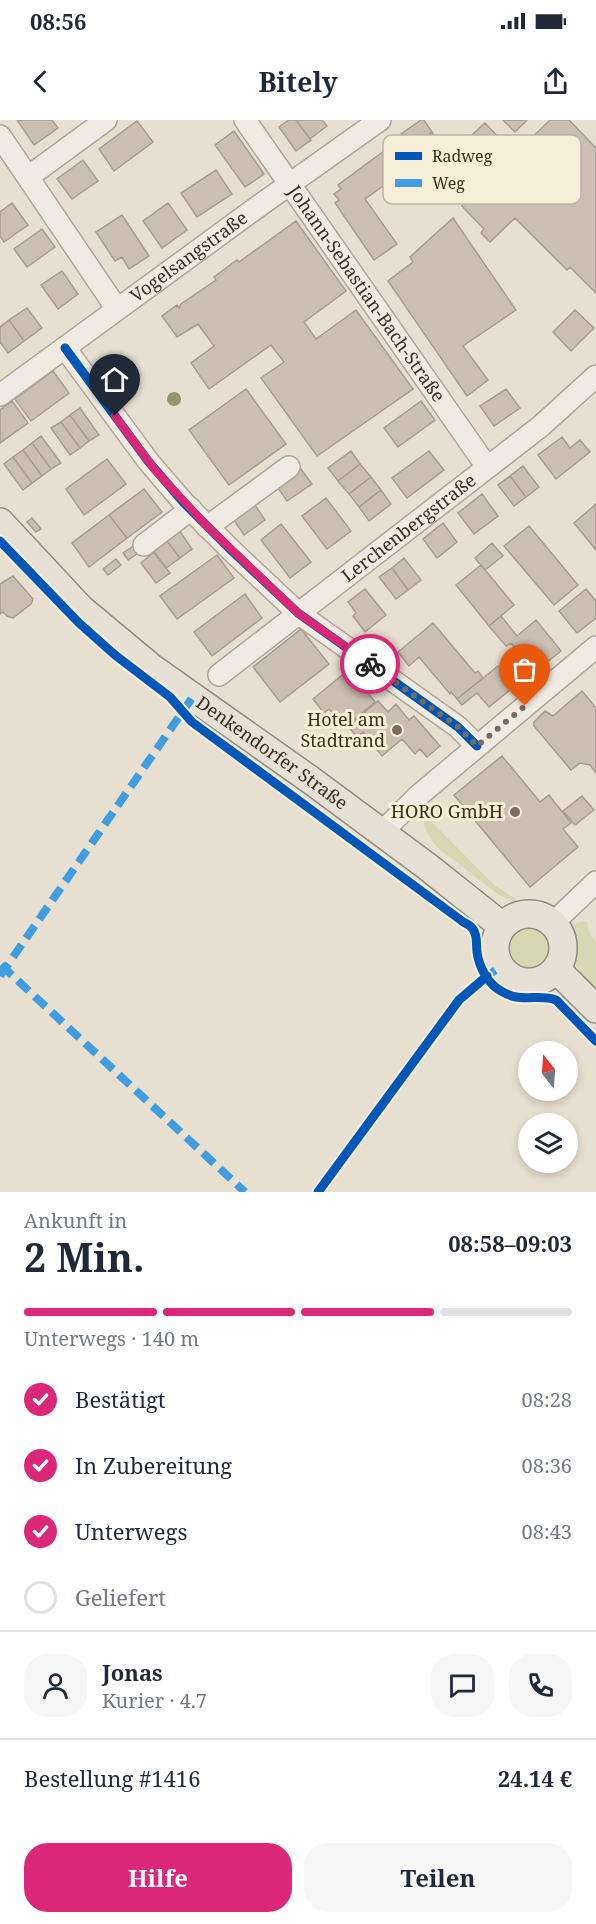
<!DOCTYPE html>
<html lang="de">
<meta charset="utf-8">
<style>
body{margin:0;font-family:"Noto Serif",serif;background:#f6f6f7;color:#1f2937;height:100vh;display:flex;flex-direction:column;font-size:22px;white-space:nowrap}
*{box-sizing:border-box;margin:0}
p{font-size:20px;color:#747a83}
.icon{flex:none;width:33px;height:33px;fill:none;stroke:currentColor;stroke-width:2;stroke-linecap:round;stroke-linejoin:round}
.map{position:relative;height:1072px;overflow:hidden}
.side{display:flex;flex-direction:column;background:#fff;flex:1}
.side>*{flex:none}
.needle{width:39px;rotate:343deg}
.buttons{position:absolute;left:518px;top:921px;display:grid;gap:12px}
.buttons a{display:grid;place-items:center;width:60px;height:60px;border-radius:50%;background:#fff;box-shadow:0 3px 9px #0003;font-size:30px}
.pin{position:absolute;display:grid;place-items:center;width:51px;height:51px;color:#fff;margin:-62px -26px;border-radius:50% 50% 50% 0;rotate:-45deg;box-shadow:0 0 6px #0007}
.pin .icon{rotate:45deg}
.courier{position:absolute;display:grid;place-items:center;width:60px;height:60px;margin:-30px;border:4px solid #db2777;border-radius:50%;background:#fff;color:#222;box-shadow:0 2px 8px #0007}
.overview em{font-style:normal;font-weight:700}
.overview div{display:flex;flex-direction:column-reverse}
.overview{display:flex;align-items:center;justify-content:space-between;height:102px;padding:0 24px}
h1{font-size:39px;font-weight:700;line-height:45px}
.bar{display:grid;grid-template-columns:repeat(4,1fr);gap:9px 6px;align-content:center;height:72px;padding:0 24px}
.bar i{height:8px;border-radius:4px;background:#e0e1e3}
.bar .active{background:#db2777}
.bar p{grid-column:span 4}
.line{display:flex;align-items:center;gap:15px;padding:0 24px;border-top:2px solid #e0e1e3}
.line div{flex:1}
.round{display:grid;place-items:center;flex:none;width:63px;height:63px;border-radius:24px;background:#f6f6f7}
ol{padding:0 24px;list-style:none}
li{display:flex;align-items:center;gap:18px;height:66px}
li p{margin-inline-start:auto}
li .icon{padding:6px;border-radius:50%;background:#db2777;color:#fff;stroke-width:4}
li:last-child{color:#747a83}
li i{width:33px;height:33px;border:3px solid #e0e1e3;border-radius:50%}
.cta{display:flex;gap:12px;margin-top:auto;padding:12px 24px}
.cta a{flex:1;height:69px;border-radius:24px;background:#db2777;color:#fff;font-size:24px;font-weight:700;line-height:69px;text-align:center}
.cta a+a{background:#f6f6f7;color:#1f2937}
.status{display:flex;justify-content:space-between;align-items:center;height:42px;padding:0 30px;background:#fff;direction:ltr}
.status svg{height:16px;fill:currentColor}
header{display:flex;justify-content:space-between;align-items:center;height:78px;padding:0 24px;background:#fff;font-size:27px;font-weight:700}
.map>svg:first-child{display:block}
.green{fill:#d6d7b3}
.building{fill:#cbbfb2;stroke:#a89c90;stroke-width:1.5}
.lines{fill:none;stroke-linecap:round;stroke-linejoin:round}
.minor-casing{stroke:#ada599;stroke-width:24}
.major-casing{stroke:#928b80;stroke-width:30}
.minor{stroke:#efebe3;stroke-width:21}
.major{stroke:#e6e1d4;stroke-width:27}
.quiet{stroke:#3f9de0;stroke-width:8;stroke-dasharray:15 8;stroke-linecap:butt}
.cycleway-casing{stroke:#f7eed8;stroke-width:13}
.cycleway{stroke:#0057b8;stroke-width:9}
.tree{fill:#929673}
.done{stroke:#786c5e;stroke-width:6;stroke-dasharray:0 10.8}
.route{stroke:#db2777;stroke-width:8}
.poi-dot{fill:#786c5e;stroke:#f7eed8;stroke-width:2}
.labels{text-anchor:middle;stroke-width:6;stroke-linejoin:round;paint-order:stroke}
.street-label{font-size:18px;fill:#3d2e20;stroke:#f7eed8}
.poi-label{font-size:18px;fill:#3d2e20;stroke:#f7eed8;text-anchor:end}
.key{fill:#f7eed8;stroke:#bfb4a1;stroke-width:1.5}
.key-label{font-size:16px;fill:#3d2e20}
</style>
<div class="status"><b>08:56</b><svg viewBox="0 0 49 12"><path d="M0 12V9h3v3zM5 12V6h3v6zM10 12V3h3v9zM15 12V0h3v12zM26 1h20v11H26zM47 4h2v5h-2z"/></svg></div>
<header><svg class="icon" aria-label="back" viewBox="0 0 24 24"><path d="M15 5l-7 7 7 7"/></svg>Bitely<svg class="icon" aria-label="share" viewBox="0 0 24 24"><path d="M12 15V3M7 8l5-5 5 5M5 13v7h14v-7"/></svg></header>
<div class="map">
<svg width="596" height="1072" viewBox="0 0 596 1072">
<rect width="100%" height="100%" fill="#e7e0d1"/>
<!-- green -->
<path class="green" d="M426,696L494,765L516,779L514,781L499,775L439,729L427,714L424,703Z
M587,801L590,815L596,821V871C578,849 560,833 576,803Z
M508 828a21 21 0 1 1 42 0a21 21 0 1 1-42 0Z"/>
<!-- building -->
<path class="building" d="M17,0H52L58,8L34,25Z
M289,0H296L311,20L296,31L279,7Z
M296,0H322L327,6L310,19Z
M421,0H424L432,12L411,27L401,14Z
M503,0H527L515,12Z
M550,0H569L596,28V173L570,147L567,150L515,98L490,122L481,113L484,109L462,86Z
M137,1L153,22L114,51L99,29Z
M485,3L504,23L481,45L462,24Z
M234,11L264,54L245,67L215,25Z
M432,12L441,25L420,40L411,27Z
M384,31L400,54L365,79L397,124L374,140L335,83L339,80L334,74L341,69L338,65Z
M83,40L98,61L72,79L57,59Z
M216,50L232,74L197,97L181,73Z
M12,83L28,105L4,122L0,116V92Z
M168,83L187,110L162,128L143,101Z
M122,95L149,136L129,149L122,137L115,141L96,112Z
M453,98L516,190L463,226L488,260L467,276L388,161L413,142L410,137Z
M296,101L346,171L304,202L316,219L356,190L413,269L317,336L261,258L284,242L271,225L209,269L191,243L214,226L198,204L177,217L162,196L177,185L179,188L181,184L216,160L214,157L237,140L239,142Z
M42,109L55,127L27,147L14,129Z
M62,151L78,174L58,189L41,165Z
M27,188L42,208L24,221L9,200Z
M575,190L594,208L571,231L553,212Z
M9,200L24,221L8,233L0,222V207Z
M53,251L69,273L31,301L15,279Z
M246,269L286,324L229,365L189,310Z
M506,269L520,288L494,306L480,286Z
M12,281L28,303L0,323V290Z
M421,281L435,300L398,327L384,308Z
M80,288L99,315L89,321L70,295Z
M70,295L89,321L80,328L61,302Z
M61,302L80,328L70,335L51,308Z
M41,316L61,343L51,349L32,323Z
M562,317L570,328L580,320L590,332L556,359L538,335Z
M32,323L51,349L42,356L23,330Z
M23,330L42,356L32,363L13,337Z
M351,331L360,344L338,361L328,348Z
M429,331L444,350L407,378L392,358Z
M13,337L32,363L23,370L4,344Z
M107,339L126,364L84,395L66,369Z
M360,344L371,357L349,374L338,361Z
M298,345L312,364L287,381L274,362Z
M523,346L539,367L526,377L510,356Z
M510,356L526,377L514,386L498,365Z
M371,357L381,370L359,387L349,374Z
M144,369L162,392L127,418L109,395Z
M381,370L391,384L369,401L359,387Z
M482,374L498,396L474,414L458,393Z
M326,378L351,411L327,429L302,396Z
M251,379L265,400L244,415L230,394Z
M596,384V430L574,403Z
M109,395L127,418L89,447L72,423Z
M32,398L41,409L36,412L27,402Z
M443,403L457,422L437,438L423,419Z
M281,404L311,442L290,458L261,420Z
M529,406L578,465L554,485L504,426Z
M179,410L192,429L180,438L166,420Z
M166,420L180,438L166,448L152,430Z
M138,423L143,430L128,440L123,433Z
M492,423L503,436L485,450L475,438Z
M154,432L170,453L156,463L141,443Z
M217,435L234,458L177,499L160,476Z
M404,438L421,460L408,470L392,448Z
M116,439L121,445L108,455L103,449Z
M481,445L514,485L489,506L456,465Z
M392,448L408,470L396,479L379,457Z
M13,456L33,479L31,484L13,498L7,496L3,492L0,494V464Z
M365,469L386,495L365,512L353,496L356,493L348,482Z
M586,469L596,481V498L577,513L559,491Z
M245,474L262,498L212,536L194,512Z
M501,496L517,516L536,500L561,531L546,543L538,532L526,542L511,523L506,526L489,506Z
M433,503L475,553L478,551L483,558L457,579L451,572L450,574L419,537L409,546L398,532Z
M301,509L329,544L280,582L253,547Z
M498,546L515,566L489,587L477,573L462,585L457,579Z
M357,550L367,557L360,563L375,582L345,607L329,589L324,593L313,579L347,551L351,556Z
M582,571L596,588V653L590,645L580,643L571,650L534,606V602L545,591L553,596Z
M378,581L388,592L396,584L409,600L414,596L440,626L427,637L420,629L415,634L402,619L382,636L363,612L357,617L348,606Z
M502,636L540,682L549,675L571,703L563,709L578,727L530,767L454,675Z
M582,676L594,690L575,705L563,691Z"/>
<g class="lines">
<!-- minor casing -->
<g class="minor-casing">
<g id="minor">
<path id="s1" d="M245,0L487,347"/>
<path d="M0,16L117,189"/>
<path d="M28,57L106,0"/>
<path d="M65,228L148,341L184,383L232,431L298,493L458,607L477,626"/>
<path id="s2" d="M0,275L263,83L380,0"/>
<path d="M207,407L289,347"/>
<path d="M144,425L191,389"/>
<path id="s3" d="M219,555L541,306L596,256"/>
<path d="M381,713L418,676L596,527"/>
<path d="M553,803L596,762"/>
</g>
</g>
<!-- major casing -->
<g class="major-casing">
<g id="major">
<path id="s4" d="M0,402L80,488L152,548L312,661L428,747L502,806"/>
<circle cx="529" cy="828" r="34"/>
<path d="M556,849L596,889"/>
</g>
</g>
<!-- minor -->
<use href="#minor" class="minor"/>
<!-- major -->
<use href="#major" class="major"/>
<!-- quiet -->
<path class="quiet" d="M1,845L245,1072
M0,856L192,578
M483,859L500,847"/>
<!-- cycleway casing -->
<g class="cycleway-casing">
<path id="cycleway" d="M65,228L148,341L184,383L232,431L298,493L458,607L477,626
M0,421L79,503L115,535L170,577L192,602L462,801C464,803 468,804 470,806C478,812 476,824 477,832C479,847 488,864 501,871C522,884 538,873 556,880L596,921
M318,1072L459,880L487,856"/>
</g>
<!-- cycleway -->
<use href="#cycleway" class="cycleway"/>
</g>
<!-- trees -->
<circle class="tree" cx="174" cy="279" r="7"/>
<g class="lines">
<!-- done -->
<path class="done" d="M370,544L458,607L477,626L525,586"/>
<!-- route -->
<path class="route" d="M115,296L155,350L207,406L298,493L370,544"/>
</g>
<!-- markers -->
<g class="poi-dot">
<circle cx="397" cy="610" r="6"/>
<circle cx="515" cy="692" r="6"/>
</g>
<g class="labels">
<!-- street labels -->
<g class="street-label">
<text dy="6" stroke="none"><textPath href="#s2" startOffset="234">Vogelsangstraße</textPath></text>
<text dy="6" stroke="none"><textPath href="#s1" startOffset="212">Johann-Sebastian-Bach-Straße</textPath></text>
<text dy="6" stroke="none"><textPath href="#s3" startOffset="240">Lerchenbergstraße</textPath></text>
<text dy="6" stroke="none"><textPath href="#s4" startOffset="358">Denkendorfer Straße</textPath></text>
</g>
<!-- poi labels -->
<g class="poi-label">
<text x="385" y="606">Hotel am<tspan x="385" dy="21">Stadtrand</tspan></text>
<text x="503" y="698">HORO GmbH</text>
</g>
</g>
<!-- legend -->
<rect x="383" y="15" width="198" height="69" rx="9" class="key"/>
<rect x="395" y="32" width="27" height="8" fill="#0057b8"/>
<rect x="395" y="59" width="27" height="8" fill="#3f9de0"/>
<g class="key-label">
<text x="432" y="42">Radweg</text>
<text x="432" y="69">Weg</text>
</g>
</svg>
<div class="buttons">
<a><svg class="needle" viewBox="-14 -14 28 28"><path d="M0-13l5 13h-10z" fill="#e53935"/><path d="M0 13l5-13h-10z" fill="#747a83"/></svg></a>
<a><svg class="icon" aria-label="layers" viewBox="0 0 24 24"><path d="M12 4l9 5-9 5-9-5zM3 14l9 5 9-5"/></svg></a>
</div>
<div class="pin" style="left:525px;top:586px;background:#ea580c"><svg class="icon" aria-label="bag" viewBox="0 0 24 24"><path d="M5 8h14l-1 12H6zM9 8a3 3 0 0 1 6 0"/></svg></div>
<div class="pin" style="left:115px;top:296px;background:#1f2937"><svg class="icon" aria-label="home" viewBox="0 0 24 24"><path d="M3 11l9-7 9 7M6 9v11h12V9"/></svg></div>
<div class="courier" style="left:370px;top:544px"><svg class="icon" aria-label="bike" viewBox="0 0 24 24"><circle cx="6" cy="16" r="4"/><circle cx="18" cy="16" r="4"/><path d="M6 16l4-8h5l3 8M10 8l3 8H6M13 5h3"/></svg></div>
</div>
<section class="side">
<div class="overview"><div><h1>2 Min.</h1><p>Ankunft in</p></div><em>08:58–09:03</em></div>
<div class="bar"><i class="active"></i><i class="active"></i><i class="active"></i><i></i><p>Unterwegs · 140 m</p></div>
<ol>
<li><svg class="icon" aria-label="check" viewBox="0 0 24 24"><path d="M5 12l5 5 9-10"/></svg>Bestätigt<p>08:28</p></li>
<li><svg class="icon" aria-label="check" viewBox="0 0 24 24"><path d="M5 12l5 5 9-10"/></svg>In Zubereitung<p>08:36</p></li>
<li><svg class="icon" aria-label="check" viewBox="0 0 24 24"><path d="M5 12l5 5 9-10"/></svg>Unterwegs<p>08:43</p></li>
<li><i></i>Geliefert</li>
</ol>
<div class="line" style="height:108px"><a class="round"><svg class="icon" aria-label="person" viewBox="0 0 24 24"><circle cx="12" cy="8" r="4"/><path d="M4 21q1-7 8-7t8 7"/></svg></a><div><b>Jonas</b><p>Kurier · 4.7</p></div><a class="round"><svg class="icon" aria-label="chat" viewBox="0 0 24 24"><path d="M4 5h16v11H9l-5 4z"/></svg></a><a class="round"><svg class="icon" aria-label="phone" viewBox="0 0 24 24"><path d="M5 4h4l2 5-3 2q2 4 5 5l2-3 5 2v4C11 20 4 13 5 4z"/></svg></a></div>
<div class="line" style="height:78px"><div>Bestellung #1416</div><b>24.14 €</b></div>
<div class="cta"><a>Hilfe</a><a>Teilen</a></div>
</section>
